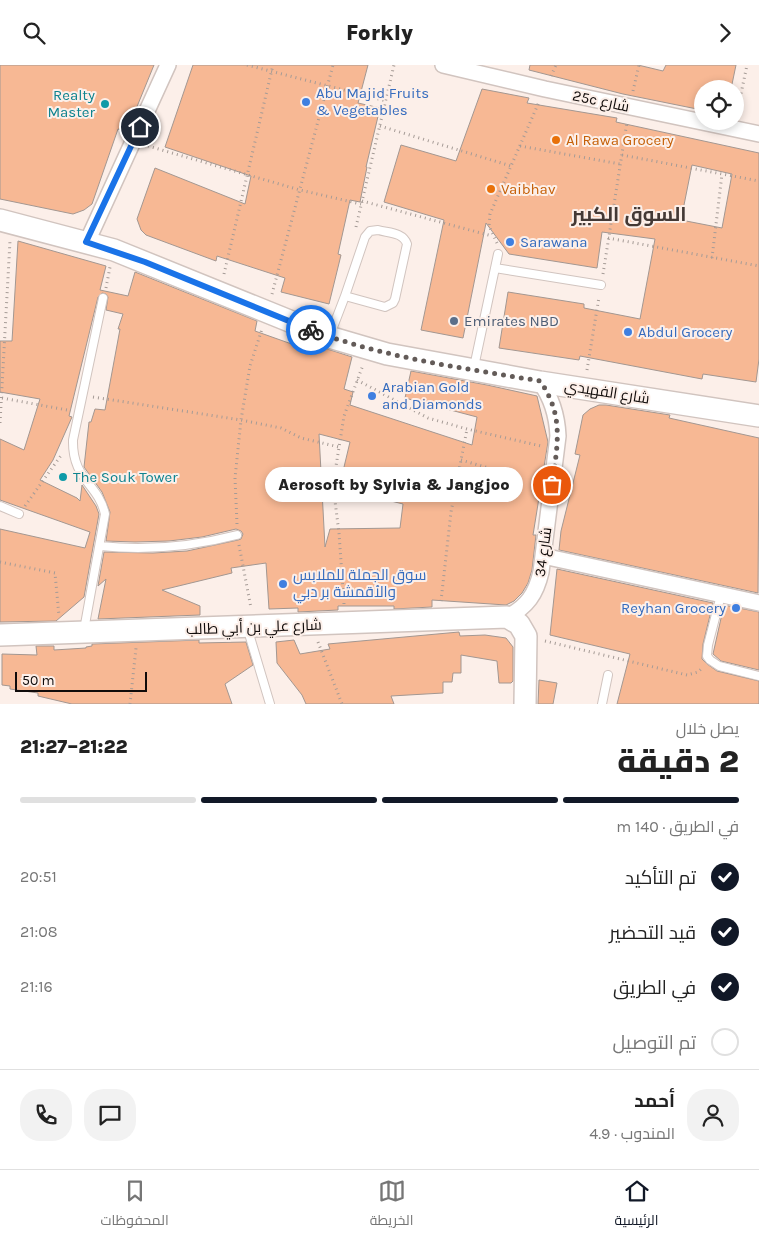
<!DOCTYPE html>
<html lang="ar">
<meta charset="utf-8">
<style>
body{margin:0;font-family:Karla,Cairo,sans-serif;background:#f2f2f2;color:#222;direction:rtl;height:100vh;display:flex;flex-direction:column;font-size:19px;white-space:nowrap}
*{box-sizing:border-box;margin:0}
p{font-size:16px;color:#767676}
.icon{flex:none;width:28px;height:28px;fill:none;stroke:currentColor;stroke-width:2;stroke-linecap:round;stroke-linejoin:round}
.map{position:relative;height:639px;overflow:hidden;direction:ltr}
.drawer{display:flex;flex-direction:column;background:#fff;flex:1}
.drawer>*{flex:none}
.fabs{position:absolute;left:694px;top:15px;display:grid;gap:10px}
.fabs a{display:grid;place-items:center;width:50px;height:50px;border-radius:50%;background:#fff;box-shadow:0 2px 8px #0003;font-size:25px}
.scale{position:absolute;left:15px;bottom:12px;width:132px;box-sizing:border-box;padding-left:5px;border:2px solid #100b0a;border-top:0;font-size:14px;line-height:18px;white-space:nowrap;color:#100b0a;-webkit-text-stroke:4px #fcefe9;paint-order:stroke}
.pin{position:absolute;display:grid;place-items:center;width:42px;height:42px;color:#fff;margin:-21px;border:2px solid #fff;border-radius:50%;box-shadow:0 1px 5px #0007}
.courier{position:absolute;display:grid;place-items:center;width:50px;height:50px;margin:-25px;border:4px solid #1a73e8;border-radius:50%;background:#fff;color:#222;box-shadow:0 1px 6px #0007}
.bubble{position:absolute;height:35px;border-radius:18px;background:#fff;box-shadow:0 2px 8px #0003;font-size:16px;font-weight:800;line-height:35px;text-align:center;direction:rtl}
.head em{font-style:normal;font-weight:800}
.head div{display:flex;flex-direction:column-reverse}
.head{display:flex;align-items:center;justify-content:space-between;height:85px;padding:0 20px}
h1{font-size:32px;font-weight:800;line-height:38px}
.bar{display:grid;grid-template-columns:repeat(4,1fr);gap:8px 5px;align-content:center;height:60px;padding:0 20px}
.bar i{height:6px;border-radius:4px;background:#e0e0e0}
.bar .active{background:#111827}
.bar p{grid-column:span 4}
.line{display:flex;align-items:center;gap:12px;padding:0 20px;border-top:1px solid #e0e0e0}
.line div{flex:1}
.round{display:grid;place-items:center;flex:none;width:52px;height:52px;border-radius:20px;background:#f2f2f2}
ol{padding:0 20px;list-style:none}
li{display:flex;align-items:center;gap:15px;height:55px}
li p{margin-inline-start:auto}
li .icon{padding:5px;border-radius:50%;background:#111827;color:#fff;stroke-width:4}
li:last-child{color:#767676}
li i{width:28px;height:28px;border:2px solid #e0e0e0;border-radius:50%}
header{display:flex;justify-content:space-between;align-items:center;height:65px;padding:0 20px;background:#fff;font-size:22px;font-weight:800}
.menu{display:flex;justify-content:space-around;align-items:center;height:70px;border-top:1px solid #e0e0e0;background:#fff;font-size:14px;color:#767676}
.menu a{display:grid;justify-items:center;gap:2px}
.menu .active{color:#111827}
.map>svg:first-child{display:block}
.building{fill:#f7b894;stroke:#a39791;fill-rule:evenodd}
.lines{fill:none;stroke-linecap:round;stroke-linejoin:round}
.lane-casing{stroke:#d1c4bf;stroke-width:10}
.street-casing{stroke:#d1c4bf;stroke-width:18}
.secondary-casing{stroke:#d1c4bf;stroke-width:24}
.path{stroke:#a59b96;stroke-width:3;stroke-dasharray:1 4;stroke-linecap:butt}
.lane{stroke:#fff;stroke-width:8}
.street{stroke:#fff;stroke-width:15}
.secondary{stroke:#fff;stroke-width:21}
.done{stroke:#635b58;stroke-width:5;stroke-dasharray:0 9}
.route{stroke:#1a73e8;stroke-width:6}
.shop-dot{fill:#3f7fe0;stroke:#fcefe9;stroke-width:2}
.culture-dot{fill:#0f9aa8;stroke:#fcefe9;stroke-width:2}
.food-dot{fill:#e8710a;stroke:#fcefe9;stroke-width:2}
.service-dot{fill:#5c6f8a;stroke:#fcefe9;stroke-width:2}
.labels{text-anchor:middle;stroke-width:4;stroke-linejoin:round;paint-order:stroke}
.shop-label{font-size:15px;fill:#366cbe;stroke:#fcefe9;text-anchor:start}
.culture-label{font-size:15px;fill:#0d838f;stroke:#fcefe9;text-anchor:end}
.street-label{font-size:15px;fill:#100b0a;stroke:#fcefe9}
.food-label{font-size:15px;fill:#c56008;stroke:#fcefe9;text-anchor:start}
.service-label{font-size:15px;fill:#4e5e75;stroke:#fcefe9;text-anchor:start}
.district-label{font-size:20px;font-weight:bold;fill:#443935;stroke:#fcefe9}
</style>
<header><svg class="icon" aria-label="forward" viewBox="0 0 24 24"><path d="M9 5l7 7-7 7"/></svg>Forkly<svg class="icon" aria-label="search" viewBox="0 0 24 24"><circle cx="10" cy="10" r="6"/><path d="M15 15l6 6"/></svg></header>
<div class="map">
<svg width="759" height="639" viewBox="0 0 759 639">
<rect width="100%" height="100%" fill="#fcefe9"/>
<!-- building -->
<path class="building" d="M0,0H154L127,66L118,64L92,139L84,145L73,149L0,134Z
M193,0H368L358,38L380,43L366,102H367L360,137L350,135L338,189L341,190L329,239L281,227L285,213L217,191L216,196L146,170L141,165L137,154L155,103L245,139L251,111L165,82Z
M530,0H638L663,6L666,0H736L731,24H702V45L623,29L529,5Z
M482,24L529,33L527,38L617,53L616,57L759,88V294L756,317L703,309L702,314L580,291L579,295L499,283L508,227L584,239V243L640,254L655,174L602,167L597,203L509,189L486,158L463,273L421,265L444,155L384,137L401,80L456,96ZM692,100L732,109L722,163L681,155Z
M18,176L106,201L100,225L128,231L135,207L257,256L255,266L317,288L318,281L352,292L344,324L353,327L350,340L472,380L477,352L405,333L411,306L487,320L537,331L548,377L533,470H536L532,505L528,518L522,528L514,536L506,540L432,535V542L394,544V541H338V545L298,547V543L269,544L266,498L231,503L232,508L162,525L200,541V550L98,554L106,514L98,521L104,487L153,488L187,486L238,475L241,474L243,469L241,466L236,464L202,472L169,476L135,477L106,476L110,447L102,427L84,402L89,357H91L95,344L105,345L120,264H118L123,249L106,245L108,232L106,229L102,228L98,232L69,351L72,352L53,395L40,415L77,433L80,436L82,420L96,441L99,449L84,532L56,556L0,557V464L85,483L90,467L0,435V374L24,385L40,334L0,327V276H12ZM319,369L350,377L339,423L403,439L400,463L330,464L325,482Z
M599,340H606L670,350L669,353L759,373L758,528L559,485L561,466L580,390L575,389L583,350L590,344Z
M557,504L713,538L703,579L702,594L707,599L717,606L759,616V639H617L630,589L550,570Z
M724,540L759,547V605L721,596L713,589Z
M459,567L460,571L485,570L506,573L513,582V616L511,618H499L497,596L461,590V608H453L452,617H443V628L391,631L394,639H306L302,630L277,598L276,577L294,575L300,589L330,584L328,579Z
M199,575V578L246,577L253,600L225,619L232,639H72L38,631V628L10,624V621L2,620V589L37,590L36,581H54V585L86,583V582L92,581V579Z
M539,615L557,618L553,639H538Z"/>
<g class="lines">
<!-- lane casing -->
<g class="lane-casing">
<path id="lane" d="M378,165C388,168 403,167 407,179L395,234L393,238L385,242L345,231L365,172L370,166Z
M495,203L601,220
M330,270L345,231
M474,302L498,189
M0,441L19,449
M100,481C148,486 191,482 237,470
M721,530L708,580L707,591L710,595L719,601L759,611
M247,562L270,639
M84,565L105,449C98,418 72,415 73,375L103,233
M602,639L608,610"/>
</g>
<!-- street casing -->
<g class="street-casing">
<path id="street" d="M443,0L545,24L759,69
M87,177L168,0
M543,491L759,538
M507,552C527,542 536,529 541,507L558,371C557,350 552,333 540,317"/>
</g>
<!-- secondary casing -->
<g class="secondary-casing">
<path id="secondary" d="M0,155L114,185L329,272L387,289L540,317L759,351
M0,570L507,552L519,559L526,571L525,639"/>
</g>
<!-- path -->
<path class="path" d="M247,0L386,36
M551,11L556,0
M633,26L639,0
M737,48L747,0
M380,61L511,101
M148,81L300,125L361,139
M520,81L620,99
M622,90L759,116
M362,136L492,171
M356,162L394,0
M608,173L759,201
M497,178L489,161L490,149L539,37
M712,193L722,109
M224,209L273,0
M603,209L627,57
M106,223L110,202
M272,229L333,0
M587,305L599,232
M357,315L428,353L467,364L541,381
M93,332L241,355L281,363L301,373L339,382
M2,333L67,345
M0,358L10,176
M461,395L506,408
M25,441L62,389
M237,459L235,413L241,355L250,301L262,264
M239,480L251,543
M0,497L55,508L59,551
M441,536L451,447L467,364
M344,539L339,468L333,420L344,351L363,300
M545,576L687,610L698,607L702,603
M318,577L342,639
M130,639L136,583"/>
<!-- lane -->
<use href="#lane" class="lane"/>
<!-- street -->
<use href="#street" class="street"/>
<!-- secondary -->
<use href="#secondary" class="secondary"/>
</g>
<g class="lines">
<!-- done -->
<path class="done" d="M311,265C385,293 463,303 540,316C565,351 557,382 552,420"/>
<!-- route -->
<path class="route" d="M140,62L86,177L145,197L311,265"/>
</g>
<!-- markers -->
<g class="shop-dot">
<circle cx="306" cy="37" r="5"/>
<circle cx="510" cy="177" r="5"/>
<circle cx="628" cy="267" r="5"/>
<circle cx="372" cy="331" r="5"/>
<circle cx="283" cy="519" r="5"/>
<circle cx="736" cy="543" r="5"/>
</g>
<g class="culture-dot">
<circle cx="105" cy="39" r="5"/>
<circle cx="63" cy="412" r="5"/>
</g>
<g class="food-dot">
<circle cx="556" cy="75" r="5"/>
<circle cx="491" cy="124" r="5"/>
</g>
<circle class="service-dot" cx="454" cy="256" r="5"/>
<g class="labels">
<!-- shop labels -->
<g class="shop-label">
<text x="316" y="33">Abu Majid Fruits<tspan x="316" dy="17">&amp; Vegetables</tspan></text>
<text x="520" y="182">Sarawana</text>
<text x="638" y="272">Abdul Grocery</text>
<text x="382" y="327">Arabian Gold<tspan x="382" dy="17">and Diamonds</tspan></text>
<text x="293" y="515">سوق الجملة للملابس<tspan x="293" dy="17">والأقمشة بر دبي</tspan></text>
<text x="726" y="548" text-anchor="end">Reyhan Grocery</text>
</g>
<!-- culture labels -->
<g class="culture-label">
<text x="95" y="35">Realty<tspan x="95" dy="17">Master</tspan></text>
<text x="73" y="417" text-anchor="start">The Souk Tower</text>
</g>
<!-- street labels -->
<g class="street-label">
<text transform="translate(601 36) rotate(12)" y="5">25c شارع</text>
<text transform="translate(607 327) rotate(9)" y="5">شارع الفهيدي</text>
<text transform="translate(543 487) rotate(-82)" y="5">شارع 34</text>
<text transform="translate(254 562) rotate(-2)" y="5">شارع علي بن أبي طالب</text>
</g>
<!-- food labels -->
<g class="food-label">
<text x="566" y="80">Al Rawa Grocery</text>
<text x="501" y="129">Vaibhav</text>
</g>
<!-- service labels -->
<g class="service-label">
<text x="464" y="261">Emirates NBD</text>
</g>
<!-- district labels -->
<g class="district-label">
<text x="629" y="156">السوق الكبير</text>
</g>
</g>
</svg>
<div class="fabs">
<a><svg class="icon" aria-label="locate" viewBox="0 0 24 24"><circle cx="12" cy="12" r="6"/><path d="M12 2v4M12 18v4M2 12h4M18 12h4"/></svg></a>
</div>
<div class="scale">50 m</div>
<div class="pin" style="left:552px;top:420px;background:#ea580c"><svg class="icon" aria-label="bag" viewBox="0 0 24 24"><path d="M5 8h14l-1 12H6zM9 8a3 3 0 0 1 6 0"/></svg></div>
<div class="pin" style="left:140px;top:62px;background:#1f2937"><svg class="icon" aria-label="home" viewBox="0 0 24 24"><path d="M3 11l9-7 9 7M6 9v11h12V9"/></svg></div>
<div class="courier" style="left:311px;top:265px"><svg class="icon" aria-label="bike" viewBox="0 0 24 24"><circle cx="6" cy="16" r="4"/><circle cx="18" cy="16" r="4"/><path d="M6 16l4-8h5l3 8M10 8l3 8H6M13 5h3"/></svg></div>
<div class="bubble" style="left:265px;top:402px;width:258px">Aerosoft by Sylvia &amp; Jangjoo</div>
</div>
<section class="drawer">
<div class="head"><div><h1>2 دقيقة</h1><p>يصل خلال</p></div><em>21:22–21:27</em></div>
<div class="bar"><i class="active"></i><i class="active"></i><i class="active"></i><i></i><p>في الطريق · 140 m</p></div>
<ol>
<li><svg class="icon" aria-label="check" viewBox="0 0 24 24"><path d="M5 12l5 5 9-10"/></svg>تم التأكيد<p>20:51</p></li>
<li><svg class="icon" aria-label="check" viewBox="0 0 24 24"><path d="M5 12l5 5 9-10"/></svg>قيد التحضير<p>21:08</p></li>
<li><svg class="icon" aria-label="check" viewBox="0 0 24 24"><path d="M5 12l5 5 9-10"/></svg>في الطريق<p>21:16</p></li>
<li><i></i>تم التوصيل</li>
</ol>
<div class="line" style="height:90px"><a class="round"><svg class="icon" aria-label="person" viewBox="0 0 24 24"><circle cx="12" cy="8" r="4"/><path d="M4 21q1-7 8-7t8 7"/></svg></a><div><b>أحمد</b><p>المندوب · 4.9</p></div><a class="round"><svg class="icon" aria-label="chat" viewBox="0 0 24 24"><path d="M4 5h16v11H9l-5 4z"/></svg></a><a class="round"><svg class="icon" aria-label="phone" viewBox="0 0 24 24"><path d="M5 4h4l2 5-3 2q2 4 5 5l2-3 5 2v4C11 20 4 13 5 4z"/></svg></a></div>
</section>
<nav class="menu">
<a class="active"><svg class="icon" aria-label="home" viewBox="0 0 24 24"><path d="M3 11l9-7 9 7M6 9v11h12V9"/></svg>الرئيسية</a>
<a><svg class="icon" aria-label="map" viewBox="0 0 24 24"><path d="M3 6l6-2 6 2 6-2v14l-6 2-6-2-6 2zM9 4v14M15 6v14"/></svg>الخريطة</a>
<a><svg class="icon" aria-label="saved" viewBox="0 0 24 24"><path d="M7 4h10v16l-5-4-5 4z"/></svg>المحفوظات</a>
</nav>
